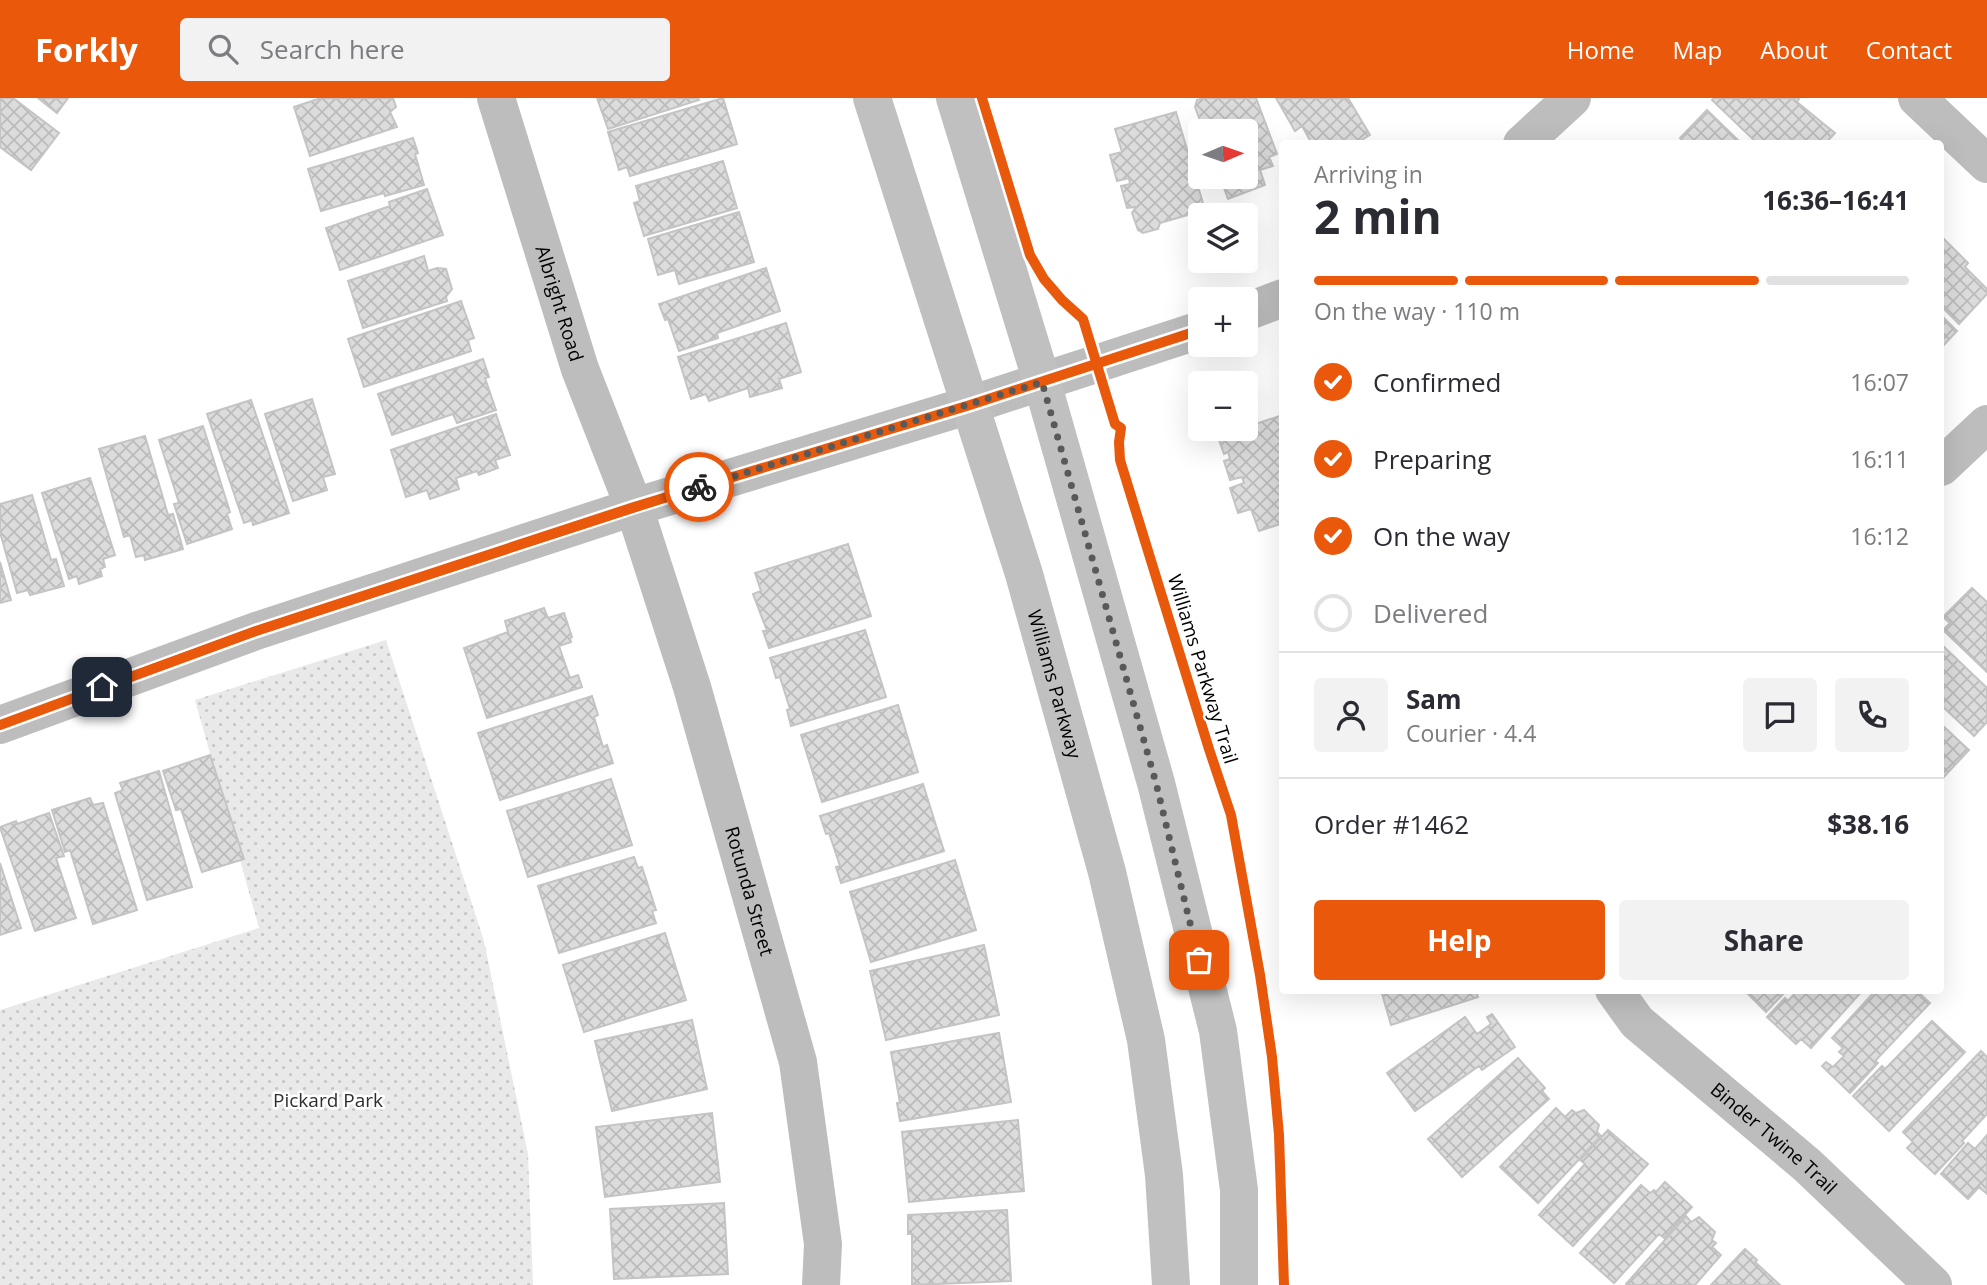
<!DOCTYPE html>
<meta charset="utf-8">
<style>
body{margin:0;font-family:"Open Sans",sans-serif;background:#f2f2f3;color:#2b2b33;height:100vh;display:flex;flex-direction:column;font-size:26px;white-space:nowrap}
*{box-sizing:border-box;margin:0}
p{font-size:23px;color:#7c7c81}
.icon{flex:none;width:38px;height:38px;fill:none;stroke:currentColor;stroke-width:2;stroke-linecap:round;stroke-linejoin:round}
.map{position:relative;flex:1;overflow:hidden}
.sheet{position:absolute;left:1279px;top:42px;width:665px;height:854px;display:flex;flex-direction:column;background:#fff;border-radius:7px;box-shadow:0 7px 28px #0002}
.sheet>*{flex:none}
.needle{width:46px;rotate:88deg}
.tools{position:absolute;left:1188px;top:21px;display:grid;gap:14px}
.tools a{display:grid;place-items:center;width:70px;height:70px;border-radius:7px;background:#fff;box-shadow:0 7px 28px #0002;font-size:35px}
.pin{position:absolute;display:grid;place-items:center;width:60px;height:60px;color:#fff;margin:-30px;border-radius:14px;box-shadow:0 4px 10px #0006}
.courier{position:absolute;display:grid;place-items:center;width:70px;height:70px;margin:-35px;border:5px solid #ea580c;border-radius:50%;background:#fff;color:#222;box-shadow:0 2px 9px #0007}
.head em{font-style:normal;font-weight:700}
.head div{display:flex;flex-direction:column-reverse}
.head{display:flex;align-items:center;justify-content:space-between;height:119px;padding:0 35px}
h1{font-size:46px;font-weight:700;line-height:52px}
.bar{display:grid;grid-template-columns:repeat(4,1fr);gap:10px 7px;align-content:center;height:84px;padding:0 35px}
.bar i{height:9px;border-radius:5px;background:#e1e1e2}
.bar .on{background:#ea580c}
.bar p{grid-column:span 4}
.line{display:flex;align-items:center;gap:18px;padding:0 35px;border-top:2px solid #e1e1e2}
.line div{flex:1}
.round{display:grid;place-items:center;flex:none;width:74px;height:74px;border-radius:7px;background:#f2f2f3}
ol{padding:0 35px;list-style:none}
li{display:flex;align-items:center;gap:21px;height:77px}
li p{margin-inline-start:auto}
li .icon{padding:7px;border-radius:50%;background:#ea580c;color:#fff;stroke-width:4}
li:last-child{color:#7c7c81}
li i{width:38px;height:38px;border:4px solid #e1e1e2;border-radius:50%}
.action{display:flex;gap:14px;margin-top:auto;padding:14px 35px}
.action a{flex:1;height:80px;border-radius:7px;background:#ea580c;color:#fff;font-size:28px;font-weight:700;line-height:80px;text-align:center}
.action a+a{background:#f2f2f3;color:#2b2b33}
header{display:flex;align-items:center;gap:42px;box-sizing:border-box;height:98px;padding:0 35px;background:#ea580c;color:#fff}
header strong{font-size:33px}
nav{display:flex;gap:38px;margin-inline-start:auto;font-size:24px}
.search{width:490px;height:63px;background:#f2f2f3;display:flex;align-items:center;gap:18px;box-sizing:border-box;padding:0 24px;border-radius:7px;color:#7c7c81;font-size:26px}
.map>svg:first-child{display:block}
.grass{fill:url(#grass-dots)}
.building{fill:url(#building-cross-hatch);stroke:#c4c4c4;stroke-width:2}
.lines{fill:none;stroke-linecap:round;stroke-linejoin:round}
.street{stroke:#bdbdbd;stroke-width:38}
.secondary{stroke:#c0c0c0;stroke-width:38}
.cycleway-casing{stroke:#fff;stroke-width:15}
.cycleway{stroke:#e8590c;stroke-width:10}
.done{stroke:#595959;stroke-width:7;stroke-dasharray:0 12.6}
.route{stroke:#ea580c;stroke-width:9}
.labels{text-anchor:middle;stroke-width:5;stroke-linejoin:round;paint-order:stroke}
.street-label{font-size:19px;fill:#000;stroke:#fff}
.park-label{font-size:19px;fill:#2e2e2e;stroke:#fff}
</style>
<header>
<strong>Forkly</strong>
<div class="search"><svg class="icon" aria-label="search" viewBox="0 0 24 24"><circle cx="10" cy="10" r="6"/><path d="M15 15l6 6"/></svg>Search here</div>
<nav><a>Home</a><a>Map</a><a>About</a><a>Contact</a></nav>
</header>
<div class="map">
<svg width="1987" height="1187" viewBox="0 0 1987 1187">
<defs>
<pattern id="grass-dots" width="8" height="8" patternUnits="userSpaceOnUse" patternTransform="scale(1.75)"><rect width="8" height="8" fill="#e9e9e9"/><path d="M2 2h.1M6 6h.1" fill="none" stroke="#c6c6c6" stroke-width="1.8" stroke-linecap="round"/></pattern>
<pattern id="building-cross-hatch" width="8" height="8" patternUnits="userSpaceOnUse" patternTransform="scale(1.75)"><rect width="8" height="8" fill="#dcdcdc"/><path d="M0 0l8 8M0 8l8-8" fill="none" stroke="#bbb"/></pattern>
</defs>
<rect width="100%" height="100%" fill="#fff"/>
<!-- grass -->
<path class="grass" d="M386,542L484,843L528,1056L533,1187H0V912L259,830L195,602Z"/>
<!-- building -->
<path class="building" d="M0,0H13L59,35L31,72L0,49Z
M38,0H68L57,15Z
M321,0H393L396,9L390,14L397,29L310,58L294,9Z
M597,0H698L699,2L608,31Z
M723,0L737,46L630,78L627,69L619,72L608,34Z
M1203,0H1256L1277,56L1269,59L1273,68L1260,72L1265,87L1228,101L1220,79H1246V33H1204L1195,9L1197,2Z
M1276,0H1348L1370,37L1355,46H1312L1302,28L1295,33Z
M1714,0H1798L1799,1L1797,4L1835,35L1825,46H1758L1712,2Z
M1707,12L1742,46H1686L1680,40Z
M1176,14L1205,112L1160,125L1158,131L1143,135L1138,132L1132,115L1136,109L1127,110L1121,88L1130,86L1129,80L1117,83L1110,57L1122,54L1115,31Z
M413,40L418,55L415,56L424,87L385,98L384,95L321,113L308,71Z
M723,63L737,110L644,138L634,105L640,103L636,88Z
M427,91L443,137L340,172L326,130L390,108L389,104Z
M739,114L754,164L679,186L675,172L658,177L648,141Z
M1941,138L1968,165L1965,169L1987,191V196L1959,226L1941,208Z
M424,158L428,173L437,170L446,171L452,191L446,199L447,203L363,230L348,183Z
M766,170L780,213L717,235L718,240L679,253L668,221L665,222L659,206Z
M461,203L474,240L468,242L471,253L364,289L348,241Z
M1941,217L1957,233L1941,250Z
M786,225L801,274L779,281L782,290L750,299L748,290L709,303L706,296L691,301L678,259Z
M483,261L489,279L485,280L496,312L457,325L453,316L392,337L378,296Z
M312,301L335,376L323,379L327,392L293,403L265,316Z
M251,302L289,415L253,427L252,422L244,425L207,316Z
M496,316L510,357L495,362L498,370L479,377L477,373L456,380L459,391L430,401L427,392L406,399L391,352Z
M1283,317V425L1259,433L1251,411L1238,415L1230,390L1244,385L1242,379L1230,382L1224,363L1230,361L1228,354L1224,356L1219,342L1226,340L1223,331H1246V329Z
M203,328L230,414L227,416L232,431L187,446L174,406L179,405L159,342Z
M145,338L168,417L173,416L183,451L145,462L144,457L136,459L130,437L124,439L99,351Z
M90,380L115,457L103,461L105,469L100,471L102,478L79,486L77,478L69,481L42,395Z
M32,397L51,462L56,461L64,488L30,497L28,492L17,495L0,434V406Z
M848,446L871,518L769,550L763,533H767L753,496L761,493L755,475Z
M0,464L11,502L0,505Z
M1972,490L1987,504V574L1943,532L1950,525L1943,519Z
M544,510L548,520L564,515L572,539L570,540L571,544L559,548L570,580L578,577L582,589L487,620L464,550L508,534L505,523Z
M865,532L886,599L791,628L787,612L790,611L780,579L776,580L770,560Z
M1941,546L1987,590V624L1974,638L1941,607Z
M592,598L598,617L594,619L603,649L607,647L613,665L500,702L478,635Z
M898,607L918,674L822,704L801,637Z
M1941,626L1969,652L1941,682Z
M210,657L244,761L202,774L181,711L176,712L163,673Z
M159,673L192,789L147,802L115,695L123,692L120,685Z
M611,681L632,747L528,779L507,713Z
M923,686L944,753L841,785L836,769L840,768L829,735L826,736L820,718Z
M90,700L93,707L103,705L137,812L93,826L70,752L65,754L52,712Z
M49,715L64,758L56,760L76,820L35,833L0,729L16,723L17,726Z
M634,759L638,770L642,769L656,812L652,813L656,825L559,855L538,788Z
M955,762L976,832L871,864L850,794Z
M0,765L21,830L0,837Z
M665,835L686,902L584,934L563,867Z
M984,847L999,917L886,942L870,873Z
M1381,892H1476L1478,899L1391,927Z
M1744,892H1787L1766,914Z
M1798,892H1863L1811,950L1801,941L1796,946L1767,919L1785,900L1788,903Z
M1876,892H1916L1930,905L1875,963L1878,965L1850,995L1822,968L1826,964L1833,969L1844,958L1839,954L1843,950L1832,940Z
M1492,916L1515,949L1482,972L1479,968L1415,1013L1387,975L1465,919L1477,936L1491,926L1487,919Z
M692,922L707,991L612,1013L595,943Z
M1932,923L1965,954L1889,1033L1853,998L1882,968L1885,971Z
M999,935L1011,1004L900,1023L897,1005H900L891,954Z
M1981,953L1987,959V1016L1962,1043L1964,1045L1935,1076L1907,1050L1913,1044L1903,1034Z
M1518,960L1545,990L1542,993L1549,1001L1462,1079L1428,1041Z
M1556,1010L1565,1019L1572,1012L1576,1015L1584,1012L1599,1027L1597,1034L1601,1038L1538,1105L1500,1069Z
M712,1015L720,1084L605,1099L596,1029Z
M1018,1022L1024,1093L909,1104L902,1034Z
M1608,1032L1648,1066L1573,1148L1539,1117L1585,1066L1580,1062Z
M1987,1037V1096L1979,1089L1968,1101L1941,1076L1968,1045L1975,1051Z
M1665,1084L1692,1109L1664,1140L1659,1136L1614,1185L1580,1155L1641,1087L1650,1095L1654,1092L1656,1094Z
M724,1105L728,1176L614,1181L610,1111Z
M1007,1112L1011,1183L912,1187V1136H908V1117Z
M1686,1118L1691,1124L1699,1119L1715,1134L1712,1142L1716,1145L1712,1149L1721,1157L1695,1187H1627L1626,1186Z
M1745,1151L1757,1162L1755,1164L1780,1187H1711Z"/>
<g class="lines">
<!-- street -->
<g class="street">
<path id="s1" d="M496,0L580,271L634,409L692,589L798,964L823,1146L821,1187"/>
<path d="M1917,0L1987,66"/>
<path d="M1522,46L1572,0"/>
<path d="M1246,214L1283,200"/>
<path d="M1941,369L1987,326"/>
<path d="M0,627L256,533L634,409L970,307L1200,232"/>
<path id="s2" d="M1614,892L1637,924L1807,1067L1933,1187"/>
</g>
<!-- secondary -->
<g class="secondary">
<path id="s3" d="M872,0L1024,476L1107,774L1146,942L1164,1077L1171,1187"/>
<path d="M955,0L1042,284L1156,685L1218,933L1239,1092V1187"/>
</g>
<!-- cycleway casing -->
<g class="cycleway-casing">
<path id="cycleway" d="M982,0L1030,157L1044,181L1062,202L1083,221L1115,326L1121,330L1119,344L1120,362L1209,651L1231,717L1260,877L1272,959L1279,1037L1284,1187
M0,627L256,533L634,409L970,307L1200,232"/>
</g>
<!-- cycleway -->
<use href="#cycleway" class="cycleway"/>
</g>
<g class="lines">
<!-- done -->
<path class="done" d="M699,389L1042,284L1156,685L1199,862"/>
<!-- route -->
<path class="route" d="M102,589L256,533L699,389"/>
</g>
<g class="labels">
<!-- street labels -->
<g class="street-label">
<text dy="7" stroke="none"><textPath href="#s1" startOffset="215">Albright Road</textPath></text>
<text transform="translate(1203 571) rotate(73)" y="7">Williams Parkway Trail</text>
<text dy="7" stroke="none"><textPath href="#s3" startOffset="614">Williams Parkway</textPath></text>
<text dy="7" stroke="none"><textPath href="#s1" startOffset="833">Rotunda Street</textPath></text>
<text dy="7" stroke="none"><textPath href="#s2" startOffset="219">Binder Twine Trail</textPath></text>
</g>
<!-- park labels -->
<g class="park-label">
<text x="328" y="1009">Pickard Park</text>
</g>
</g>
</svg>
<div class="tools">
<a><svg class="needle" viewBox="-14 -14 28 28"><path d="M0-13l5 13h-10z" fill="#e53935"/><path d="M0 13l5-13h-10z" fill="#7c7c81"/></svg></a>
<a><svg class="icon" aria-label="layers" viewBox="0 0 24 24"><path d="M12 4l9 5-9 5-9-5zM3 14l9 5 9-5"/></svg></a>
<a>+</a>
<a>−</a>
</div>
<div class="pin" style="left:1199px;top:862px;background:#ea580c"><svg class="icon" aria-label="bag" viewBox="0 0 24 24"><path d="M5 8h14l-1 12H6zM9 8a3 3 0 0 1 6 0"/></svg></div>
<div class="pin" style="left:102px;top:589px;background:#1f2937"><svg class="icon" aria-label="home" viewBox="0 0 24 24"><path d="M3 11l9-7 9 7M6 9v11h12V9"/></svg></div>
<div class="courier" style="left:699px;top:389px"><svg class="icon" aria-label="bike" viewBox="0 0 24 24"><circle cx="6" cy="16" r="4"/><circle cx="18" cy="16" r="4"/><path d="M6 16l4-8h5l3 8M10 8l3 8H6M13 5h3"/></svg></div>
<section class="sheet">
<div class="head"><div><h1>2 min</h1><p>Arriving in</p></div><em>16:36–16:41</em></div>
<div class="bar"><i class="on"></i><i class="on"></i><i class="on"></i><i></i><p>On the way · 110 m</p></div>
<ol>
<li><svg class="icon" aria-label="check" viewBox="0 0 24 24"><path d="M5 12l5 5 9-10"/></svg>Confirmed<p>16:07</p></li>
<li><svg class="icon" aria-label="check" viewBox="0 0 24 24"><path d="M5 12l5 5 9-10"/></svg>Preparing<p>16:11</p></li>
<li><svg class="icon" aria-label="check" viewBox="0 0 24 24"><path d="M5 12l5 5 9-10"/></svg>On the way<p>16:12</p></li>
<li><i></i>Delivered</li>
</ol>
<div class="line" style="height:126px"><a class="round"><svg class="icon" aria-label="person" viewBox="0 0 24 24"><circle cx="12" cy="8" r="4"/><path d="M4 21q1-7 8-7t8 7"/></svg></a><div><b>Sam</b><p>Courier · 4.4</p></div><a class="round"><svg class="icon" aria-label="chat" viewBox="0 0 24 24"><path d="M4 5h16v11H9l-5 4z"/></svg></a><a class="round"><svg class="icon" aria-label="phone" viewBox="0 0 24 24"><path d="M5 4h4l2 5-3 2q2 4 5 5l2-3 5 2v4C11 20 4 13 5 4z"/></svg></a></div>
<div class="line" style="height:91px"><div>Order #1462</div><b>$38.16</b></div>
<div class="action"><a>Help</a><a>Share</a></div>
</section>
</div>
